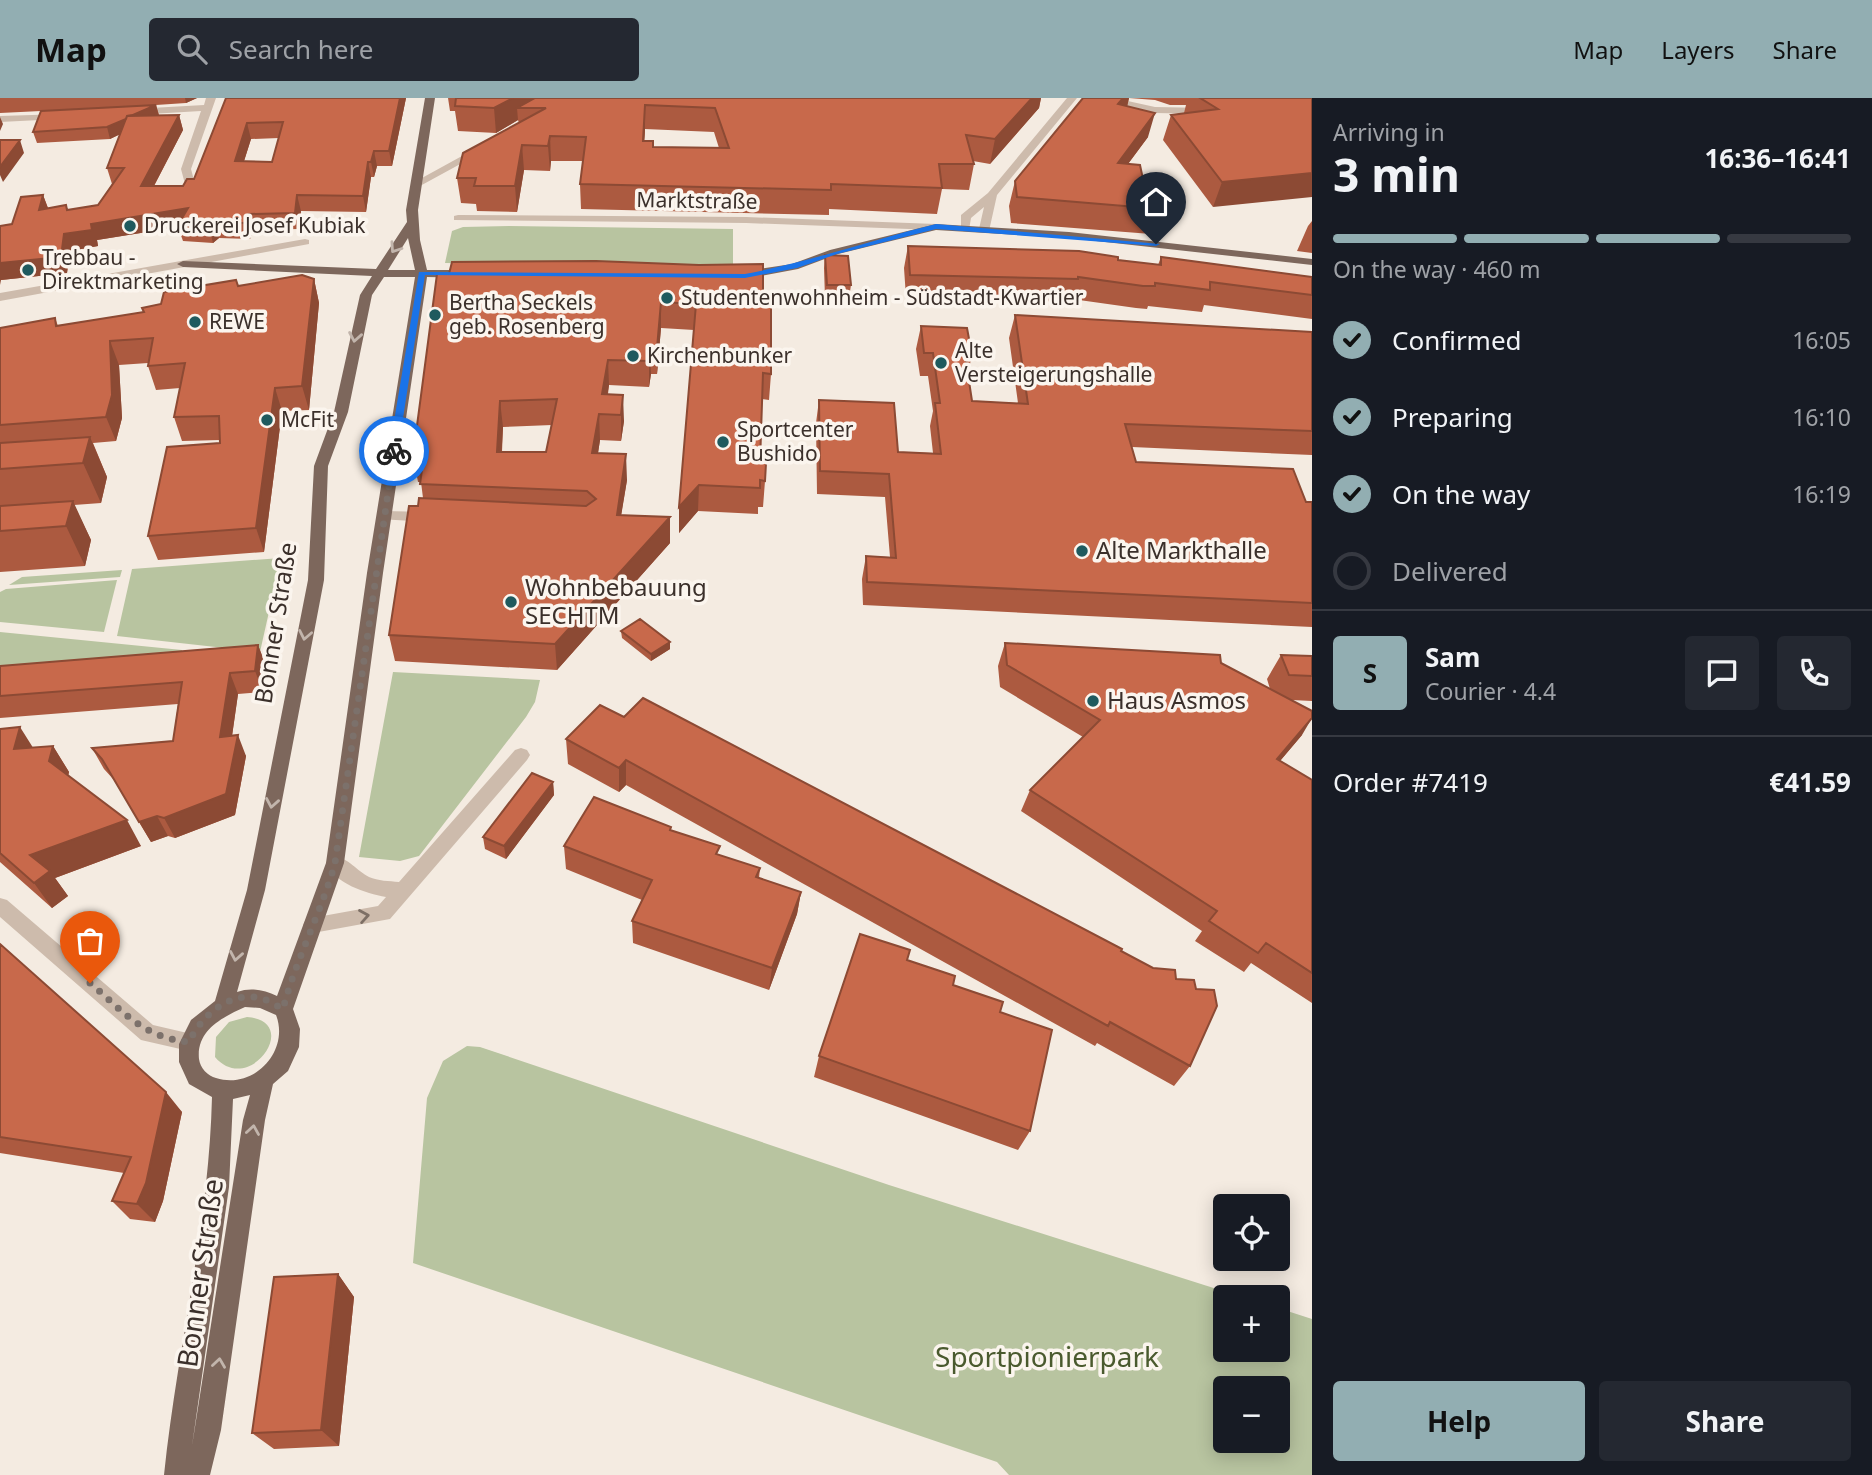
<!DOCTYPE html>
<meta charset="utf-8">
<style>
body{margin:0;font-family:"Noto Sans",sans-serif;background:#242831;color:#f1f3f6;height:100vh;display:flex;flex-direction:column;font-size:26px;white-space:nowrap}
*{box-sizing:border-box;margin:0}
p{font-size:23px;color:#9ea1a6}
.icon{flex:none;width:38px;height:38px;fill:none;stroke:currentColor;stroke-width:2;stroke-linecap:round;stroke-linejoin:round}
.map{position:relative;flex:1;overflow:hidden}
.details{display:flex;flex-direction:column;background:#171b24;width:560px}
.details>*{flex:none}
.controls{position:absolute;left:1213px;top:1096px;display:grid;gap:14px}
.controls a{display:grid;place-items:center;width:77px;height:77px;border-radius:7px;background:#171b24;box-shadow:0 4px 18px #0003;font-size:35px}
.pin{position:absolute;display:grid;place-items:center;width:60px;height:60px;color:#fff;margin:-72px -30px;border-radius:50% 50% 50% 0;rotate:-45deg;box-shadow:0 0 7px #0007}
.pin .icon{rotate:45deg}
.courier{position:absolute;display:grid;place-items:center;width:70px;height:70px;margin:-35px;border:5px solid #1a73e8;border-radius:50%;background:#fff;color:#222;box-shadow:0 2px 9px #0007}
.summary em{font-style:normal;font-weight:700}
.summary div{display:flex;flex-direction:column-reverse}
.summary{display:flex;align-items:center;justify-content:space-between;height:119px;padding:0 21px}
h1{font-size:46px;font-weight:700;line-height:52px}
.bar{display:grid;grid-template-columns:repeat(4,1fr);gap:10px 7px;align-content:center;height:84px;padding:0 21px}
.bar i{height:9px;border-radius:5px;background:#363941}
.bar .current{background:#92aeb2}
.bar p{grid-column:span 4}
.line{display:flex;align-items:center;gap:18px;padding:0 21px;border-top:2px solid #363941}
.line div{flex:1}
.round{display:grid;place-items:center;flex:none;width:74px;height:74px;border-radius:7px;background:#242831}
ol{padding:0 21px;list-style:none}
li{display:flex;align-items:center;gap:21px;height:77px}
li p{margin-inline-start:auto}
li .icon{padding:7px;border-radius:50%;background:#92aeb2;color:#111;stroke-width:4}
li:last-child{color:#9ea1a6}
li i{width:38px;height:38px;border:4px solid #363941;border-radius:50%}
.action{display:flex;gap:14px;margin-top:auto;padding:14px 21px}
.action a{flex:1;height:80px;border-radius:7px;background:#92aeb2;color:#111;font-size:28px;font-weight:700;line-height:80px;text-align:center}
.action a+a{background:#242831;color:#f1f3f6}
header{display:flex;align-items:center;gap:42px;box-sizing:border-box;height:98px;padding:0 35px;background:#92aeb2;color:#111}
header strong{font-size:33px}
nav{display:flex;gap:38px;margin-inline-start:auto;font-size:24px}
.search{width:490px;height:63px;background:#242831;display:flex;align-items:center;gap:18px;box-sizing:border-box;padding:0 24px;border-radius:7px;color:#9ea1a6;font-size:26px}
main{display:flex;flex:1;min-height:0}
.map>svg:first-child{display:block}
.green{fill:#b8c4a0;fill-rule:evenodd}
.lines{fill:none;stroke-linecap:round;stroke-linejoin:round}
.minor{fill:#cdbbac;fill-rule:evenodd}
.major{fill:#7d675c;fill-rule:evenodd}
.wall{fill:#ac5a40;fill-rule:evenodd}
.shaded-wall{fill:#8c4a34}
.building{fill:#c8694b;stroke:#8c4a34;stroke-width:2;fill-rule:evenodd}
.oneway{stroke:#c2b5ac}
.oneway2{stroke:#7d6f65}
.route{fill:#1a73e8}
.done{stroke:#7c716b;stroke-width:7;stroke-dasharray:0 12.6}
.poi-dot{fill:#1f5a5e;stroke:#fbf5ee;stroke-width:2.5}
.labels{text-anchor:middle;stroke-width:7;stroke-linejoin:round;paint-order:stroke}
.far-street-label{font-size:21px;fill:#3b302b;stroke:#fbf5ee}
.far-poi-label{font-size:21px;fill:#3b302b;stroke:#fbf5ee;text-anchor:start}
.poi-label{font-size:24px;fill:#3b302b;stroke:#fbf5ee;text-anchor:start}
.street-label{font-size:24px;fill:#3b302b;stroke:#fbf5ee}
.near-street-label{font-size:28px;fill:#3b302b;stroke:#fbf5ee}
.near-park-label{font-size:28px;fill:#4a5a2e;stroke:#fbf5ee}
</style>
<header>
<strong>Map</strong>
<div class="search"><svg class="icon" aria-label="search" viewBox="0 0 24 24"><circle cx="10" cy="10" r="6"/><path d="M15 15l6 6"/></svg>Search here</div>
<nav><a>Map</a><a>Layers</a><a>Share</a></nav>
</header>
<main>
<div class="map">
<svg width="1312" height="1377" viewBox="0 0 1312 1377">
<rect width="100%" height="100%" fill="#f4ebe1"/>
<!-- green -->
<path class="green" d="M509,128L733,131V169L445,165L452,133L463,129Z
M281,460L260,554L117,538L132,471Z
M122,472L120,479L9,487L22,479Z
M117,482L104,534L0,524V494L6,491Z
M0,534L182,552L181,568L0,581Z
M393,574L540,582L535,604L526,619L419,758L400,763L359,759Z
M247,919C303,923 249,999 215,959L216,939L229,924Z
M467,948L480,949L889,1087L1242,1199H1225V1251H1278V1210L1312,1221V1377H1009L997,1364L413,1165L427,1000L443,963ZM1225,1290H1278V1342H1225Z"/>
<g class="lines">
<!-- minor -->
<path class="minor" d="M206,0H216L191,71L195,86L190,89L185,86L181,71L201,13L133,17L128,14L133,11L204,7Z
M1067,0H1077L997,97L989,133L979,131L984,109L971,120L969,132H961V117L988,95Z
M1096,0H1114L1155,9L1208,10L1213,13L1208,16L1155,15Z
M64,16L65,18L60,21L0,24V18Z
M482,47L487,50L486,52L420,88L411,86Z
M458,117L746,119L936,126L942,129L936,132L746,125L454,122V118Z
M305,141L309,142V146L0,203V195Z
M384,413L429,414L436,419L429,424L379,421L377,418L379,415Z
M521,650L527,652L530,657L527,662L390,821L313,835L306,833L303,827L306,821L378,808L386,799C365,795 336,786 326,765L329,760C344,754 356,773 369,779C378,783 389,783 399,784L515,652Z
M0,800L7,802L153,927L196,937L199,944L196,951L189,953L141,942L0,819Z"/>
<!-- major -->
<path class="major" d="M425,0H435L418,112L420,142L427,172H474L480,176L474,180L427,179L383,475L344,765L293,911L300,931L299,949L288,973L273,986L265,1022L221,1332L210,1377H164C177,1251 209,1127 212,999L189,986L179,964V946L191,922L215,903L247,792L308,482L314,368L334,314L360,197L372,178L183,169L177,166L183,163L376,171L407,124L406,112ZM408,140L415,172H388ZM384,179H415L367,475L326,765L277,898C264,892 251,889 237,894L265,792L324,482L328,368L348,314L372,197ZM245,909L260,910L276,917C290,953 254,992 216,980C208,978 200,970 199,961C196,932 223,919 245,909ZM250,997L243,1022L192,1348L229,1089L233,1001Z
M936,126L1069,134L1312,161V167L1069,140L936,132L838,156L798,171L739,182L733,178L739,174L792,166L830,152Z"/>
</g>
<!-- wall -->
<path class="wall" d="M0,0H197L186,5L156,7L159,17H179L183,32L154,88H183L194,81L226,0H406L392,68H377L374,79H371L366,114L301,113L299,131L253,132L250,141L219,140L213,145L183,143L178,129L97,142L98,148L70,153L67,175L1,182L0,187L12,126L43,97L48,110L66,107L68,112L98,107L112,86L107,70L120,36L110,41L37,45L33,34L41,13L0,15ZM279,40L272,64L244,63L251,41Z
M448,0H1041L1039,10L990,66L973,63L974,66L969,92L942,91L937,116L829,111V117L581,111L580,86L583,63H551L550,73L524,72L517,114L477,113L476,106L461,105L457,80L519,25L518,22L496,35L458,33L455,13H450ZM645,31L714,34L719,50L653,49L644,43Z
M1083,0H1312L1213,109L1163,42L1171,17L1184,15L1186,7H1170L1155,2L1129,0L1127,8L1148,39L1128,66L1144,86L1172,112L1164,137L1011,125L1009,108L1015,83Z
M1312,123V155L1297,153L1308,128Z
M908,148L1118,162L1158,167L1161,159L1312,179V221L1204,207L1202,214L1148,208L1147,211L1136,210L1072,201V204L906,199L904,170Z
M825,157L851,187L849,200H825L824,170Z
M437,176L763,200L771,276L769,302L762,301L760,365L765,383L763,409H758V416L698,413L679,435V409L694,232L661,230L657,276H651L649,289L609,287L608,296L624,323L621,343L600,342L598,355L627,382L621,417L670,445L557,572L395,563L389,537L418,408L423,400L421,384H418L413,358ZM552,327L546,354H502L503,329Z
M314,181L319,205L309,312L282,313L264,454L158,462L148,438L220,345V342L182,343L174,319L180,290L156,292L148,268V265L119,267L122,320L116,343L93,345L107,379L101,405L74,407L91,442L85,468L0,474V230L55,220L58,228L144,214L161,206L238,188Z
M1015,217L1312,234V357L1132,349L1136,364L1306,404H1312V529L863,507L862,481L866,458L890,459L885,399L817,396L816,325L819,302L898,354L933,355L930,328L933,313L928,278H920L916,251L921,228L972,257L968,275L972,303L1018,305L1009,240Z
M621,533L670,544V551L651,563L622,540Z
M1005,545L1221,565L1270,591L1267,581L1281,557L1312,558V603L1292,602L1302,637L1280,663L1312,682V905L1251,865L1244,874L1195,843L1202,833L1021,713L1030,692L1083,639L1000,589L998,568Z
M258,547L266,568L263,594L238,596L232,638L246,658L235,717L175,740L168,738L151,744L114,682L104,671L92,650L173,643L178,606L0,620V568Z
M624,619L1121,853L1190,968L1174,988L1097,945L1095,948L626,687L619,694L568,666L566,641Z
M0,631L33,650L53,648L69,674L68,678L141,748L55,780L68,798L52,810L0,764Z
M553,684L554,697L506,761L485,751L483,739Z
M671,729V732L719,757L760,770L759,780L801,794L797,816L769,892L633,845L632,823L642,802L566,771L564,748Z
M0,846L182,1014L163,1103L155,1124L130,1121L112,1103L124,1075L0,1055Z
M907,862L1000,914L1030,1033L1018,1052L814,979L819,958Z
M338,1176L354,1199L339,1348L274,1351L252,1335Z"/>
<!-- shaded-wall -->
<path class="shaded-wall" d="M185,0H197L186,5Z
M400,0H406L392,68L389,53Z
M513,0H558L517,10L518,22L496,35L494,10Z
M1032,0H1041L1039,10L990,66L995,41Z
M1123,0H1129L1127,9L1118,6Z
M156,7L159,18L110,41L107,29Z
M645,7V31L643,68V43Z
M1155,15L1148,39L1110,90L1118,65Z
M179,17L183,32L146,103L141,88Z
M0,19L3,26L0,33Z
M247,25L251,41L239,79L235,63Z
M550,38L551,63L550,73L548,48Z
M20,42L24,55L3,84L0,77V69Z
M522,47L524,72L517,114L515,88Z
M374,53L377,68L374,79L371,64Z
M368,64L371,79L366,114L363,98Z
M1312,75V99L1213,109L1222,84Z
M43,97L49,113L39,112Z
M297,97L301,113L299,131L295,115Z
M188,110L178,127V129L97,142L98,148L70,153L67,175L1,182L0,187V165L64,136L91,126Z
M249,116L253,132L250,141L245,125Z
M215,124L219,140L213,145L209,129Z
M314,181L319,205L309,312L302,288Z
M661,204V230L657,276V250Z
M110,243L119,267L122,320L116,343L106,319Z
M650,250L651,276L649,289V263Z
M608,262L609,287L604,316L602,296Z
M275,290L282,313L264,454L256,430Z
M623,297L624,323L621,343V317Z
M500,303L503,329L500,380L497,354Z
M599,316L600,342L594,381L592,355Z
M90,339L107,379L101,405L83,365Z
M626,356L627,382L617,443V417Z
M699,387L698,413L679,435V409Z
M73,403L91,442L85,468L66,428Z
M670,419V445L557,572L555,546Z
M670,544V551L651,563V556Z
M258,547L266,568L263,594L255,573Z
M230,575L238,596L229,659L220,639Z
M1312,620L1302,637L1263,683L1277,661Z
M20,629L37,656L14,651Z
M238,637L246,658L235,717L175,740L164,720Z
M53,648L69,674L65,689L49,663Z
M626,662V687L619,694V670Z
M553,684L554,697L506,761L504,748Z
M157,718L168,738L151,744L139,724Z
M127,722L141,748L55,780L68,798L52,810L34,785L30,757Z
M801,794L797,816L769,892L772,870Z
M166,994L182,1014L163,1103L155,1124L137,1106Z
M338,1176L354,1199L339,1348L321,1332Z"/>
<!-- building -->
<path class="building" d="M226,0H400L389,53H374L371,64H368L363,98L297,97L295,115L249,116L245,125L215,124L209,129L178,127L188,110L91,126L92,132L64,136L61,159L0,165V128L12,126L21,99L43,97L39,112L66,107L67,112L98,107L124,70H107L127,18L179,17L141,88H183L187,81H194ZM283,24L272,64L235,63L247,25Z
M456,0H513L494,10L455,8Z
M535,0H1032L995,41L966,37L974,66H939L942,90L831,86V92L580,86L586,39L550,38L548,48L522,47L515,88H474L476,80H457L463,55L546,10H517ZM645,7L715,10L729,50L653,49V43H643Z
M1083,0H1123L1118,6L1155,15L1118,65L1140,67L1144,86L1172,89V112L1017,99L1015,83Z
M1200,0H1312V75L1222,84L1171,17L1218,11Z
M156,7L133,17L127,18L126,21L107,29L33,34L41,13Z
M0,42H20L0,69Z
M908,148L1079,153L1118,159V162L1161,167V159L1312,179V197L1210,184V192L1155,185V188H1143L1078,179V181L910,177Z
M825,157L848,158L851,187H827Z
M596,163L699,167L763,166V200H771V276L763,275L760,365H766L765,383L760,382V390L699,387L679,409L696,206L661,204L657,250H650L649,263L608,262L602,296L623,297L621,317L599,316L592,355L626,356L617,417L670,419L555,546L389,537L409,408H418L419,400L586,408L596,401L587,393L420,386L424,357L413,358L437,176H449L452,164ZM557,301L546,354H497L500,303Z
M302,177L314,181L302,288L275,290L256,430L148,438L167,349L220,345L219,318L174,319L185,265L148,268L153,240L110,243L112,297L106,319L0,327V230L55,220L56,228L144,214L142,210L161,206L164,194L236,182L238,188Z
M1015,217L1312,234V333L1125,326L1136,364L1293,371L1306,404H1312V505L867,484L866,458L896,460L889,376L820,373L819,302L894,305L898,354L941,356L935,305H940L933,255H924L921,228L967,230L972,257H965L972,303L1028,306Z
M90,339L83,365L0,371V345Z
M73,403L66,428L0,433V408Z
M640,521L670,544L651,556L621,533Z
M1005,545L1220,557L1221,565L1312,613V620L1277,661L1312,682V875L1266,845L1258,855L1209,823L1217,813L1030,692L1100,622L1007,567Z
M258,547L255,573L230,575L220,639L238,637L226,696L164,720L157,718L139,724L102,661L92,650L173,643L182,584L0,598V568Z
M1281,557L1312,558V578L1289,577Z
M643,600L1122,851L1121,853L1153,870L1175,872L1176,881L1194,882L1196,891L1214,892L1217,908L1190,968L1110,924L1108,928L626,662L619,670L566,641L600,607L624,619Z
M20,629L14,651L53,648L49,663L127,722L30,757L50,773L34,785L0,755V631Z
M532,675L553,684L504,748L483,739Z
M594,699L671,729L670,732L720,748L716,756L760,770L756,779L801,794L772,870L632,823L652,782L564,748Z
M860,836L910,852L907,862L955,878L953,887L1003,904L1000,914L1052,932L1030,1033L819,958Z
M0,846L166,994L146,1085L137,1106L112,1103L131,1059L0,1039Z
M338,1176L321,1332L252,1335L274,1179Z"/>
<!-- one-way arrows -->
<defs><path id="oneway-chevron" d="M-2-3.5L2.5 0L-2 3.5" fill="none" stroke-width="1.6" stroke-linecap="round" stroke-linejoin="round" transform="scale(1.75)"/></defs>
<g class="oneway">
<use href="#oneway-chevron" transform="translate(395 150) rotate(124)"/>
<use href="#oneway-chevron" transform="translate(355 239) rotate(100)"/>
<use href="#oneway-chevron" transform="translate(305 537) rotate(101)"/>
<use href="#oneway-chevron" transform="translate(272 705) rotate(100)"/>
<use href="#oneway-chevron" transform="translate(236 858) rotate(100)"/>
<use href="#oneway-chevron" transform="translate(253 1032) rotate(-81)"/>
<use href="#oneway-chevron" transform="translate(219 1265) rotate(-82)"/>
</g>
<use class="oneway2" href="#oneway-chevron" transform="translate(364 818) rotate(-10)"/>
<!-- route -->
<path class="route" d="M936,126L1160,146L1156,148L936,131L837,156L797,170L745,180L425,177L398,353L394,355L389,353L419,174L745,176C809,164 872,142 936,126Z"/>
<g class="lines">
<!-- done -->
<path class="done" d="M90,885C124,914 142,939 189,944C202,917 231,891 263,901C270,903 277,908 283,911C296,861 321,815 335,765L394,353"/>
</g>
<!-- markers -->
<g class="poi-dot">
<circle cx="130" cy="128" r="7"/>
<circle cx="28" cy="172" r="7"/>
<circle cx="667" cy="200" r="7"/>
<circle cx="435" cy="217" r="7"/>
<circle cx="195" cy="224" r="7"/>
<circle cx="633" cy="258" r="7"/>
<circle cx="941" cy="265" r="7"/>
<circle cx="267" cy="322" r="7"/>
<circle cx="723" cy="344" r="7"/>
<circle cx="1082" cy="453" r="7"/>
<circle cx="511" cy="504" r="7"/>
<circle cx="1093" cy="603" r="7"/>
</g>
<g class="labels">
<!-- far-street labels -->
<g class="far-street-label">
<text transform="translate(697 103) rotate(1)" y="7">Marktstraße</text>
</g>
<!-- far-poi labels -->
<g class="far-poi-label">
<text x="144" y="135">Druckerei Josef Kubiak</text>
<text x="42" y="167">Trebbau -<tspan x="42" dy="24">Direktmarketing</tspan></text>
<text x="681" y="207">Studentenwohnheim - Südstadt-Kwartier</text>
<text x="449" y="212">Bertha Seckels<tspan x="449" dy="24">geb. Rosenberg</tspan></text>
<text x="209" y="231">REWE</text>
<text x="955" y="260">Alte<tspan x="955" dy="24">Versteigerungshalle</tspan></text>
<text x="647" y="265">Kirchenbunker</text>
<text x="281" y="329">McFit</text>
<text x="737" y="339">Sportcenter<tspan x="737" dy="24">Bushido</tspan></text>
</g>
<!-- poi labels -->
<g class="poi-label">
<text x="1096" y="461">Alte Markthalle</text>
<text x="525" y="498">Wohnbebauung<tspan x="525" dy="28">SECHTM</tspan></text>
<text x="1107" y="611">Haus Asmos</text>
</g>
<!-- street labels -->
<g class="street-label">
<text transform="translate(276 525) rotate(-81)" y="8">Bonner Straße</text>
</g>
<!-- near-street labels -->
<g class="near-street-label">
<text transform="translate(200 1175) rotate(-82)" y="10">Bonner Straße</text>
</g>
<!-- near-park labels -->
<g class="near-park-label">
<text x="1047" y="1269">Sportpionierpark</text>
</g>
</g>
</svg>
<div class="controls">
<a><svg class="icon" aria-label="locate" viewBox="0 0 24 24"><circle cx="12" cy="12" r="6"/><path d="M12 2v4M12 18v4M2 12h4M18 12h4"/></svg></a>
<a>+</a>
<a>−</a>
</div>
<div class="pin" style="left:90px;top:885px;background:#ea580c"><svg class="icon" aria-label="bag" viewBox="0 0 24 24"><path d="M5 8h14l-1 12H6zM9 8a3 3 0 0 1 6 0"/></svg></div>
<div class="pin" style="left:1156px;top:146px;background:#1f2937"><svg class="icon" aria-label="home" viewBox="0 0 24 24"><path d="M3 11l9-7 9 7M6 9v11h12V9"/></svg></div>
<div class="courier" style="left:394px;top:353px"><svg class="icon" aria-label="bike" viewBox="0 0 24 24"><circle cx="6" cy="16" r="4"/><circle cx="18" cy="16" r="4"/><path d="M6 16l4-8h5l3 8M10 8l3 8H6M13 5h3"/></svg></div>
</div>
<section class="details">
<div class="summary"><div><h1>3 min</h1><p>Arriving in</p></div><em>16:36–16:41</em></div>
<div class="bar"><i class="current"></i><i class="current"></i><i class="current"></i><i></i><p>On the way · 460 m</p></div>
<ol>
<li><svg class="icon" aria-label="check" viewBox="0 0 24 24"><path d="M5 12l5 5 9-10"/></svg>Confirmed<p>16:05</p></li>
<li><svg class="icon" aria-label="check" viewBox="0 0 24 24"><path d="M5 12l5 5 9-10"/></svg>Preparing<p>16:10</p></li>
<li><svg class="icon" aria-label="check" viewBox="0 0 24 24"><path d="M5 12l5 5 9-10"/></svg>On the way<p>16:19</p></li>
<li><i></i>Delivered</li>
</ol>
<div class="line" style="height:126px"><b class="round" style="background:#92aeb2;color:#111">S</b><div><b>Sam</b><p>Courier · 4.4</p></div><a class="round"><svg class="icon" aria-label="chat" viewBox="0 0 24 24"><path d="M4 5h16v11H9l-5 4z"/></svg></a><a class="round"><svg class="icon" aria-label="phone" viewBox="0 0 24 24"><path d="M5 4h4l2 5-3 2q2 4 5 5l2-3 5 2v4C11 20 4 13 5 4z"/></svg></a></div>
<div class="line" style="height:91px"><div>Order #7419</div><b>€41.59</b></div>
<div class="action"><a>Help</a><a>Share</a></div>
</section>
</main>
